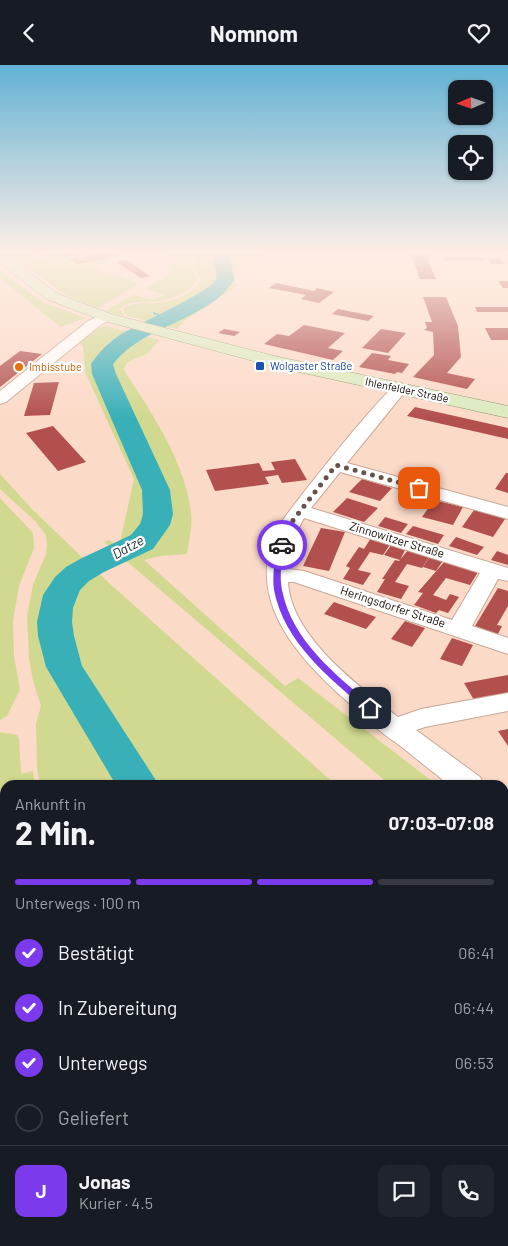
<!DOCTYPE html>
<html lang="de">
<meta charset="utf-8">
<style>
body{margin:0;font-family:Barlow,sans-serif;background:#20242c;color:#f1f3f6;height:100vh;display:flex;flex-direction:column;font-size:19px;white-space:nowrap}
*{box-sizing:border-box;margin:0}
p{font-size:16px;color:#9ea1a6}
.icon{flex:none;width:28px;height:28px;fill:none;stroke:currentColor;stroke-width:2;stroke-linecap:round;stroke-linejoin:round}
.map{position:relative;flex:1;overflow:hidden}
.side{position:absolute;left:0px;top:715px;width:509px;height:466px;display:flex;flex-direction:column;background:#171b24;border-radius:15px 15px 0 0;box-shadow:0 1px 4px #0004}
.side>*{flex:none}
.needle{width:32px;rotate:268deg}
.buttons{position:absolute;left:448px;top:15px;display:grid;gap:10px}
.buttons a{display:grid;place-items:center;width:45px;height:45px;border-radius:10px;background:#171b24;box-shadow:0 1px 4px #0004;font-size:25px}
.pin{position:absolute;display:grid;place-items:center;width:42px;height:42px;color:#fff;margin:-21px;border-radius:10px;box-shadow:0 2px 8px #0006}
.courier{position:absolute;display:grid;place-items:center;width:50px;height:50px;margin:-25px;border:4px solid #7c3aed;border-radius:50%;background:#fff;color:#222;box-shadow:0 1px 6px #0007}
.head em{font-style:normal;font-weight:700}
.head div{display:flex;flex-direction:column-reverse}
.head{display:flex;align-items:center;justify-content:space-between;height:85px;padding:0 15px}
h1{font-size:32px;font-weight:700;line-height:38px}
.bar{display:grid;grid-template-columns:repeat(4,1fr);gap:8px 5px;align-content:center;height:60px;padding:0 15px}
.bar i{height:6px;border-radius:4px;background:#363941}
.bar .on{background:#7c3aed}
.bar p{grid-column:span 4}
.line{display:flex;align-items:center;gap:12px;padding:0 15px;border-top:1px solid #363941}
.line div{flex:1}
.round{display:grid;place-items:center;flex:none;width:52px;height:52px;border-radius:10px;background:#20242c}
ol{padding:0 15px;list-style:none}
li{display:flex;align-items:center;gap:15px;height:55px}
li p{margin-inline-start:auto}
li .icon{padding:5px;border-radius:50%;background:#7c3aed;color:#fff;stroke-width:4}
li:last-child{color:#9ea1a6}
li i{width:28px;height:28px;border:2px solid #363941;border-radius:50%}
header{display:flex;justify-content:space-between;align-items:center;height:65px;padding:0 15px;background:#171b24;font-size:22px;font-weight:700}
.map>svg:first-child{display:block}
.green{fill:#d0d98f}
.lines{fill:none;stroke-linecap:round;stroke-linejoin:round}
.stream{fill:#39b0b8;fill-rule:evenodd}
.river{fill:#39b0b8;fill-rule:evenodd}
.building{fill:#b2504e}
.minor-casing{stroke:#c8a796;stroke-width:2}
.major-casing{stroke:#879463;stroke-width:1}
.minor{fill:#fff;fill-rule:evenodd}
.major{fill:#dcebc0;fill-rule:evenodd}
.route{fill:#7c3aed}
.done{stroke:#665349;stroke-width:5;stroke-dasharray:0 9}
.transit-dot{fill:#1a4fb4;stroke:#fff;stroke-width:2}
.food-dot{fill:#e8710a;stroke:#fff;stroke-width:2}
.labels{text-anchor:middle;stroke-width:4.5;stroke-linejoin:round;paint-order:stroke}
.far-transit-label{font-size:11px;fill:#164399;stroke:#fff;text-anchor:start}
.far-food-label{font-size:11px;fill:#c56008;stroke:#fff;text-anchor:start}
.far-street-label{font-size:11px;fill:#150a05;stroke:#fff}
.street-label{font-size:12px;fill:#150a05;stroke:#fff}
.water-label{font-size:14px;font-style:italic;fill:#152f30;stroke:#fff}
</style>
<header><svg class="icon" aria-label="back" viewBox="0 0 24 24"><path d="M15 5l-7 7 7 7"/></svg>Nomnom<svg class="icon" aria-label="heart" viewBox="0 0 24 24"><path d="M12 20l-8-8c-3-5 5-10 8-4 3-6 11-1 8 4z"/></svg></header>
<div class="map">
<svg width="508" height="1181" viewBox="0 0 508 1181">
<rect width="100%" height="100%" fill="#fcdac8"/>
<!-- green -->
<path class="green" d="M21,188H30L38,193L46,192L44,190L48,189L47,188H59L77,199L111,193L96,202V204C108,212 130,211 137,220L98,243L64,229L11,189Z
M166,188H192L190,200L197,215C192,227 169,235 157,236C144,238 130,234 120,244L124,251L105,246L133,230L153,235L165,230L146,224L174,206L167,200L177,198Z
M195,188H268L252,193L234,205L236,211L234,219L239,220L184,256L177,264L127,251L123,244C133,236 145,239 157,238C170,238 196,227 201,215L194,200Z
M0,205L44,238L86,253L60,262L0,213Z
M106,261L160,275C155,279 153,283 149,287C141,294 127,292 124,305C152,349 184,394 191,447C193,461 189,475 187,489L160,491L144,495L285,621L298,613L437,720H390L104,477L109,475L119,482L134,414L85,307L83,281L80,278L99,263Z
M0,409L33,445L109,518L336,720H40L37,704L36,659L41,641L33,616L29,593L27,551L33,520L46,489L47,479L46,470L35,456L0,424Z
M0,433L33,468L34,483L19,521L13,556L14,591L20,625L7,651L0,655Z
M0,667L17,670L19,674L21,709L33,706L35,720H5V1176H205L203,1181H0Z
M504,772L508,775V835L504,832Z
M504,859L508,862V973L504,969Z
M214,1176H361L362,1181H213Z"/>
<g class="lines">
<!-- stream -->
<path class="stream" d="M153,247L168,252L166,253L153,249Z"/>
<!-- river -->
<path class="river" d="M211,188H229L234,215C209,256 144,259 113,299L116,309L170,425L173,449L170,460L153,484L104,507L89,516L80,525L73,543L72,557L74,571L82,601L159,720H116L46,602L38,571L37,557L43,530L55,512L66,502L82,493L131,470L140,459L143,449L142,425L92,309L91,299C99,287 108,278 120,270C135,260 213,226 216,214C218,207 213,196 211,188Z
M300,1176H364L363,1181H299Z"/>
</g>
<!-- building -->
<path class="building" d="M59,188H84V189L65,192Z
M103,188H112L118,192L77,199L69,194Z
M411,190H428L430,194H427L436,214H420Z
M442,191L484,193L486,195L445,196Z
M487,193H500L504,199H490Z
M125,195L140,204L150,211L141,213L116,197Z
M498,216H508V223H503Z
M276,218L314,226L317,223L334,227L319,238L301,234L306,230L269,223Z
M423,232H446L458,261L461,292L447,308L475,314L467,324L413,312L434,290L433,267L424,265L427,263L425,257H432Z
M475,242H508V247H477Z
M338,244L374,251L368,256L332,249Z
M304,260L345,268L328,283L343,286L333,295L264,279L277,269L289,271Z
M485,263H508V275H491Z
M224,264L240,267L234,271L218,268Z
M381,264L406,268L388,288L362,283Z
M20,286L42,289L0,322V301Z
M372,288L391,291L388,295L409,299L402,308L397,307L395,309L359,302Z
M59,317L50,350L24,351L34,318Z
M415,342L508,363V374L407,351Z
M53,361L86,397L58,406L26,368Z
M295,394L307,415L282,418L278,410L265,412L269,419L215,426L206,405L259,398L263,406L275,405L271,397Z
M506,408H508V428L495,424Z
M362,414L392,423L380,436L349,427Z
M408,426L431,433L425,440L402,433Z
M347,433L378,443L364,457L333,447Z
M434,435L463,442L453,460L422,452Z
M474,445L505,454L493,472L462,462Z
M385,452L408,459L401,468L378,461Z
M413,461L444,470L438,479L406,469Z
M321,463L345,467L329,506L303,501Z
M456,472L484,482L477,490L449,481Z
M371,473L391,478L383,490L370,487L358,505L371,508L363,520L343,514L350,503L346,501L359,482L364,484Z
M392,479L406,483L400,495L384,490Z
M408,485L430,491L422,503L407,499L395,517L409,521L401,534L377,527L385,514H382L395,495L399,496Z
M497,486L508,490V500L491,495Z
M431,490L444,494L436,506L423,502Z
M445,496L478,507L470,520L446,513L433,530L446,535L450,529L459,532L448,548L439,545L436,548L414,540L423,528L418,527Z
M498,523L508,526V541L497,560L502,561L498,569L475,561Z
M334,537L376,552L366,564L324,549Z
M405,556L425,563L412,582L391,574Z
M452,573L473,580L462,601L440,594Z
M508,610V629L474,635L464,618Z
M508,664V681L498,666Z
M504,1028H508L507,1101L504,1082Z"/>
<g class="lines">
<!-- minor casing -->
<g class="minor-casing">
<path id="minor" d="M106,248L111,249L113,252L98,262L6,337L0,339V326L88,256Z
M400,318L405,320L408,323L347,398L508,442V454L340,407L311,443L508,503V516L498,514L472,561L508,573V589L294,517H288C291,572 359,621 398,652L421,644L508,628V646L425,662L416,665L480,712L484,720C474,720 458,723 450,720C445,718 441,713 437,710C422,699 408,686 392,675C377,665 363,651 349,638C295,591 239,529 282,456C296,437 385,322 400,318ZM304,453L480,508L452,555L304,506L288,504L294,472Z
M504,735L508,736V761L504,759Z"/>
</g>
<!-- major casing -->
<g class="major-casing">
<path id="major" d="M0,188H5L56,228L111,249L274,291L508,341V353L272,301L101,255L46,234L0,198Z"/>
</g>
<!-- minor -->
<use href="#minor" class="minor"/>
<!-- major -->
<use href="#major" class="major"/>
</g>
<!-- sky -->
<linearGradient id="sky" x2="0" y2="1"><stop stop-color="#62b2d5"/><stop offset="0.53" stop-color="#feeee6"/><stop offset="1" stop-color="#feeee6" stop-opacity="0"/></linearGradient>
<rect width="508" height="353" fill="url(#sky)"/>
<!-- route -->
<path class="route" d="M282,477L285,480C282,494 279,510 282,525C292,576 336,610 373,641V645H367C329,613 284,577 274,525C272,510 275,494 278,480Z"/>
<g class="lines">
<!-- done -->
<path class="done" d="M282,480L291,458L336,400L419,423"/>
</g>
<!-- markers -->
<rect class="transit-dot" x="255" y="296" width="10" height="10" rx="2.5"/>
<circle class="food-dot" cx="19" cy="302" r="5"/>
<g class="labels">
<!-- far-transit labels -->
<g class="far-transit-label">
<text x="270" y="305">Wolgaster Straße</text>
</g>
<!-- far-food labels -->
<g class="far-food-label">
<text x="29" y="306">Imbisstube</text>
</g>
<!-- far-street labels -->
<g class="far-street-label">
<text transform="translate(407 325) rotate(12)" y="4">Ihlenfelder Straße</text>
</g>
<!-- street labels -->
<g class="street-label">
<text transform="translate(397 475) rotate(17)" y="4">Zinnowitzer Straße</text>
<text transform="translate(393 542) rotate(18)" y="4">Heringsdorfer Straße</text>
</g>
<!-- water labels -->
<g class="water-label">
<text transform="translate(128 482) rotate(-29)" y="5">Datze</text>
</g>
</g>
</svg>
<div class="buttons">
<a><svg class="needle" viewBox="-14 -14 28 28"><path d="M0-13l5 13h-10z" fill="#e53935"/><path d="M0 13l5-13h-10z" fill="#9ea1a6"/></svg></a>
<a><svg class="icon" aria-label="locate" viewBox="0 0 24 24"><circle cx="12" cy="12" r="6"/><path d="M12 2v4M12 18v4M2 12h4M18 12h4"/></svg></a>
</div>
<div class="pin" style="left:419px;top:423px;background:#ea580c"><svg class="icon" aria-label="bag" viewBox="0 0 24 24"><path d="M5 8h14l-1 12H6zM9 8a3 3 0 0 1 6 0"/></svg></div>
<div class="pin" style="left:370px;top:643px;background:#1f2937"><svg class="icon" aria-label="home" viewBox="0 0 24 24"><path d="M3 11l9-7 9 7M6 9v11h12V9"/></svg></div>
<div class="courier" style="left:282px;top:480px"><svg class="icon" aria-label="car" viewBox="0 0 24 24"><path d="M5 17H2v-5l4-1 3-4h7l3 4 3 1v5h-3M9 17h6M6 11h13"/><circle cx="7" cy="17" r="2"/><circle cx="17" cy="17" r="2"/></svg></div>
<section class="side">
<div class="head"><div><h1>2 Min.</h1><p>Ankunft in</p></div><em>07:03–07:08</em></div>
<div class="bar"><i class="on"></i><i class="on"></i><i class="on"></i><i></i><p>Unterwegs · 100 m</p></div>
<ol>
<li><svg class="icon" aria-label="check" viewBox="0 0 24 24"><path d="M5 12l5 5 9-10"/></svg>Bestätigt<p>06:41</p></li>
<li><svg class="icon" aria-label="check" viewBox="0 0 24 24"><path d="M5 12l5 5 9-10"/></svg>In Zubereitung<p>06:44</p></li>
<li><svg class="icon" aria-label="check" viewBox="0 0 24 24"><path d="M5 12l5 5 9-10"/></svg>Unterwegs<p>06:53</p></li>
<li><i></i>Geliefert</li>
</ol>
<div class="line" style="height:90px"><b class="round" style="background:#7c3aed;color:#fff">J</b><div><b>Jonas</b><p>Kurier · 4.5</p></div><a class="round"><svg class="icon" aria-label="chat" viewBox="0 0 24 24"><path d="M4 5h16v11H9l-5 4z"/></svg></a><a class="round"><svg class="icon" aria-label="phone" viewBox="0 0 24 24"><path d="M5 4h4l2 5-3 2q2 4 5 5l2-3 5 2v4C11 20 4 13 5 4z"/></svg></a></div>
</section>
</div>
